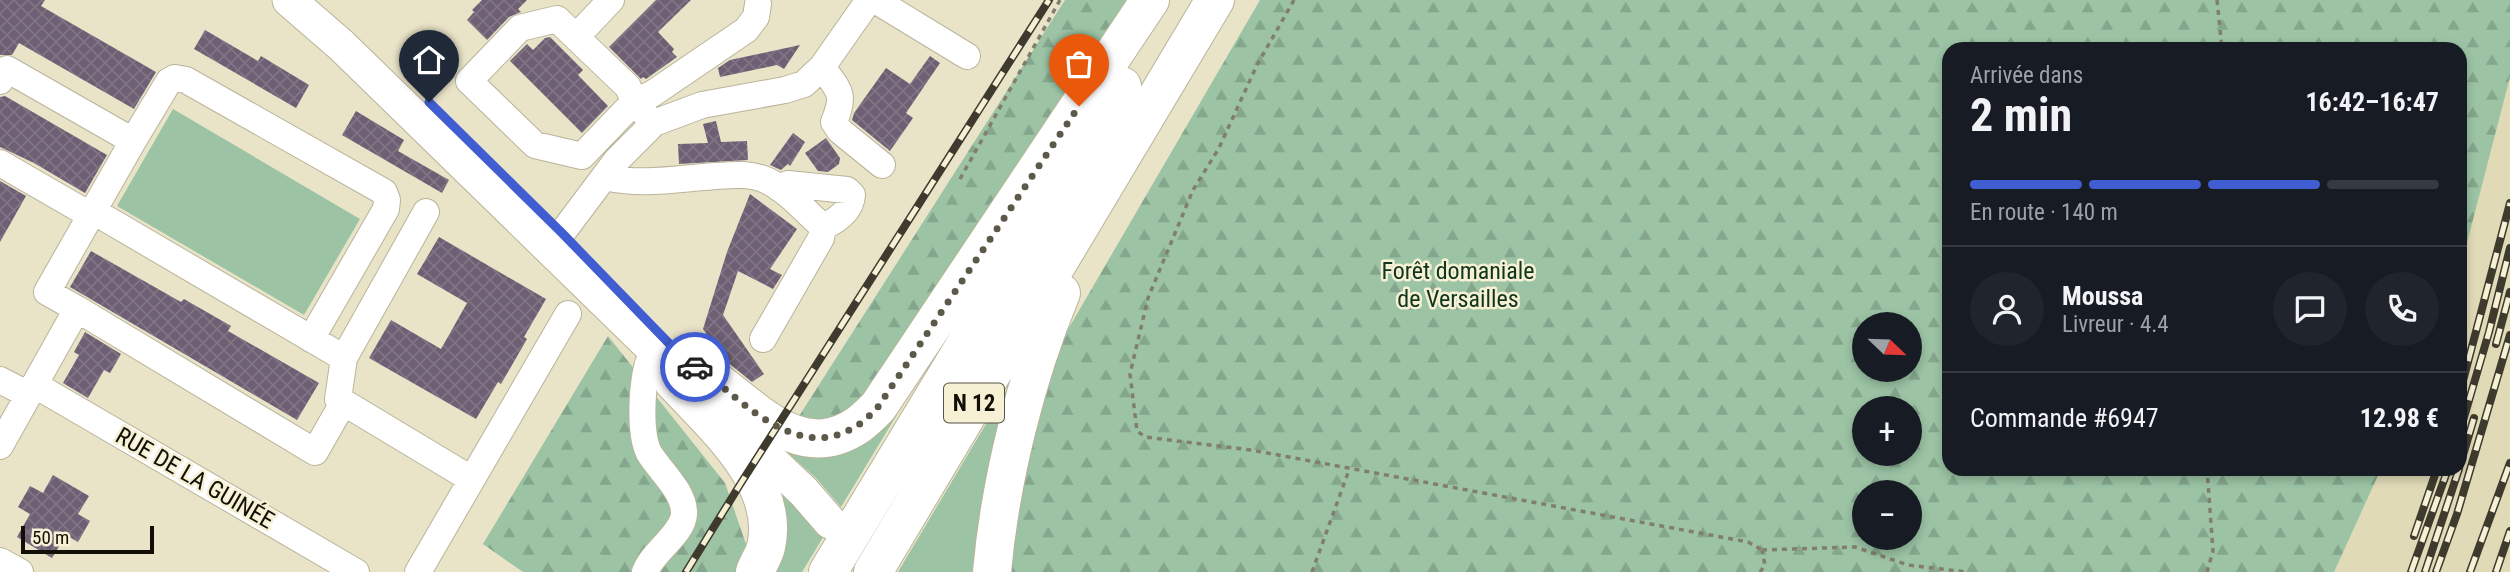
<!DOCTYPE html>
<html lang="fr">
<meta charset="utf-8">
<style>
body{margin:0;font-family:"Roboto Condensed",sans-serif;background:#20242c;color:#f1f3f6;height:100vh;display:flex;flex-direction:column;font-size:26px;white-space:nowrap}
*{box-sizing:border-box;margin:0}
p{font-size:23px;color:#9ea1a6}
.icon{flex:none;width:38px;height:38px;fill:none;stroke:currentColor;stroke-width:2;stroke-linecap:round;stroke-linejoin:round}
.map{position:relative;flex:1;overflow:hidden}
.drawer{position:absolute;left:1942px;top:42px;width:525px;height:434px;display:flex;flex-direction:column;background:#171b24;border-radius:21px;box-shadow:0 4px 10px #0003}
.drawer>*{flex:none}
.needle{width:46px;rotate:113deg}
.buttons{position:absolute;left:1852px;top:312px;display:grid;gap:14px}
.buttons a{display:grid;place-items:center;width:70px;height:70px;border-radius:50%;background:#171b24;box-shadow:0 4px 10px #0003;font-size:35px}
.scale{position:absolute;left:21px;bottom:18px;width:133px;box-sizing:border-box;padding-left:7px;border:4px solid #110f06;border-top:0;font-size:19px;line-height:24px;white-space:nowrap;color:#110f06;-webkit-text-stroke:5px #f6f0d5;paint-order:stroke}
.pin{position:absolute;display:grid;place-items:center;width:60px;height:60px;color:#fff;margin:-72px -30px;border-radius:50% 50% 50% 0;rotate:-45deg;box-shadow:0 0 7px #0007}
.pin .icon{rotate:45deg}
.courier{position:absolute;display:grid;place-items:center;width:70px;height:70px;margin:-35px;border:5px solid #405ed1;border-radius:50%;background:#fff;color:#222;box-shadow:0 2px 9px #0007}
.headline em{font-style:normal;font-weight:700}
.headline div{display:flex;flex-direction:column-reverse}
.headline{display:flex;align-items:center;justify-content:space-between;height:119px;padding:0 28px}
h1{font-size:46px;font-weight:700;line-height:52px}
.bar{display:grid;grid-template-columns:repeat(4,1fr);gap:10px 7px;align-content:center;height:84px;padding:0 28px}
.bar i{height:9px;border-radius:5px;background:#363941}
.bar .active{background:#405ed1}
.bar p{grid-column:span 4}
.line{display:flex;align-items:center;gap:18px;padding:0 28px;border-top:2px solid #363941}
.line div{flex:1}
.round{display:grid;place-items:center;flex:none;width:74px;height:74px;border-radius:37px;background:#20242c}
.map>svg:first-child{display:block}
.built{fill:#e1dab7}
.grass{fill:#9bc3a4}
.forest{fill:url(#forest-firs);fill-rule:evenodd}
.building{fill:url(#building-cross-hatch)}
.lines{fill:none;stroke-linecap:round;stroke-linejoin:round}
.minor-casing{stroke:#b9b499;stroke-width:28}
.major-casing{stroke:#b9b499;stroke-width:35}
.highway-casing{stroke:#b9b499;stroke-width:40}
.path{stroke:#827e6c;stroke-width:3.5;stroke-dasharray:5 5;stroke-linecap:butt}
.minor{stroke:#fff;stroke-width:26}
.major{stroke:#fff;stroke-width:33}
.highway{stroke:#fff;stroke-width:38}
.rail-casing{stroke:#3e3b2e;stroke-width:8}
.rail{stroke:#f6f0d5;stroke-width:5;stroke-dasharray:16;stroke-linecap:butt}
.done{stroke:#5d594a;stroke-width:7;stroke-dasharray:0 12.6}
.route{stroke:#405ed1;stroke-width:9}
.labels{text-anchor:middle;stroke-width:5;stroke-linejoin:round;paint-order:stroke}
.shield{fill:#f6f0d5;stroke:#565244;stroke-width:2}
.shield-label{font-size:23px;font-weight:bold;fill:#110f06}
.park-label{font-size:24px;fill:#0f351c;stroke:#f6f0d5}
.street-label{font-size:24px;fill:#110f06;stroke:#f6f0d5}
</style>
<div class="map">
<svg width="2510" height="572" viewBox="0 0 2510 572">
<defs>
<pattern id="forest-firs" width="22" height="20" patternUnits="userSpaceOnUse" patternTransform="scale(1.75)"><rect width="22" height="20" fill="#9bc3a4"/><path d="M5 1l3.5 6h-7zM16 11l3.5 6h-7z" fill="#84a68c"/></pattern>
<pattern id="building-cross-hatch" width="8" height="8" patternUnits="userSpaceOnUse" patternTransform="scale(1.75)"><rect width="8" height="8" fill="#6e5f74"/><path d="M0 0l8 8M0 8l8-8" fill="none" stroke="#807584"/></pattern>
</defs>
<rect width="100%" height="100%" fill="#e9e3c8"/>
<!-- built -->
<path class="built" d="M2510,66V572H2334L2381,469H2460L2461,263Z"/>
<!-- grass -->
<path class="grass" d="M173,109L360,219L304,315L117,206Z
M961,309L841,507L816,478L780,446Z
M1020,367L978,572H898Z
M764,471L825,534L802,572H763Z"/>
<!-- forest -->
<path class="forest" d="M1065,0H1126L867,403L849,419L794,424Z
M1260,0H2510V77L2461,266L2460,49H1950V469H2381L2334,572H1007L1042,374ZM1864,324H1909V369H1864ZM1864,408H1909V453H1864ZM1864,492H1909V537H1864Z
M608,336L725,483L747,547L736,572H523L483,544Z"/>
<!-- building -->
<path class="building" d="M0,0H45L41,6L156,72L134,109L19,43L12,55H0Z
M482,0H527L518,9L521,12L509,17L487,40L467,20L474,12L472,10Z
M656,0H691L658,32L674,49L672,52L677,57L646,79L643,77L641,79L609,47Z
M205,30L258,61L261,56L309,85L296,108L194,49Z
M550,37L583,70L578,75L608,106L582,133L510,61L527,44L533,50L545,38Z
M800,45L784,69L777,65L720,77L718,68L730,60Z
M930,56L940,63L906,113L913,118L890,151L852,120L854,113L886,68L910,84Z
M5,96L107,155L85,193L34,163L0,147V97Z
M356,111L404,140L398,151L449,180L442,193L342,135Z
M716,121L721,142L747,141L748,160L679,164L678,144L708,143L703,124Z
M793,133L805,142L790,166L788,164L781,170L770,165Z
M826,138L840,158L839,164L828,172L818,171L805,153Z
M0,181L26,196L0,242Z
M750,194L797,229L770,269L782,275L773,289L738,271L723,315L764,374L752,382L726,361L703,329L727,252Z
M439,237L546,299L524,337L527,339L501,384L498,382L476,419L369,358L391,320L441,349L467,303L417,274Z
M91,251L181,302L184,299L231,326L228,331L319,383L297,420L70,287Z
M85,332L121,354L110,373L104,370L88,398L63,383L79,355L74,352Z
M53,475L89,496L78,514L90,521L78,542L66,535L52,558L17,537L30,514L18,507L30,486L43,493Z"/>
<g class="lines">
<!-- minor casing -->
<g class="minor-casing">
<path id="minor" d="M875,0L967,56
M557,19L628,87L634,102L582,156L535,145L469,81L520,28Z
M576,37L611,0
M822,67C839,91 846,93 834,122L840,131L882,165
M0,81L7,69L133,141L47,292L77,309L0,446
M645,114L634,102L652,94L746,30L756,17L758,4
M133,141L169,81L175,78L186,80L384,192L387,200L386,209L311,339
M0,163L90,215
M605,177C637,185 670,180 703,177C725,176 748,171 768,181C788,191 806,212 823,227L821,238L763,339
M779,188L788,184L847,190L852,195C851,211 836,221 823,227
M93,211L344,358L426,212
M562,233L616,161L654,123L702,105L785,90L804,84L822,67L869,0
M77,309L315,452L343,403
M344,358L338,399L471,479
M0,380L29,395
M35,385L356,572
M0,561L20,572
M418,572L568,314
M645,572C653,551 683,534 684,514C685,492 660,471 649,453C639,433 642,388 647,367C648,361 652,357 655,353"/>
</g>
<!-- major casing -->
<g class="major-casing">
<path id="major" d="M289,0L341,45L686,381
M723,415L804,492L830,522"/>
</g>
<!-- highway casing -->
<g class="highway-casing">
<path id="highway" d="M689,364C742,390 792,470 858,425C865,420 872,413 878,407L1150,0
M668,365L673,381C712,424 781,482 766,547C764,555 758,564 755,572
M828,572L1122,86
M873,572L1215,0
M992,572C1000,482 1026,377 1061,293"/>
</g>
<!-- path -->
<path class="path" d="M1294,0L1257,65L1219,148L1193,190L1148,298L1130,374L1137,431L1145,437L1251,450L1748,542L1762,550
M2217,0L2222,49
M960,179L1060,0
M1762,550L1855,547L1908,565L1966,572
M1312,572L1349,470
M1760,572L1765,565L1762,550
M2207,572L2213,551L2207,469"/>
<!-- minor -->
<use href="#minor" class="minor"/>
<!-- major -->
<use href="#major" class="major"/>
<!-- highway -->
<use href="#highway" class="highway"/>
<!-- rail casing -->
<g class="rail-casing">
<path id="rail" d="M2496,344L2510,292
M2460,392L2510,203
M2460,431L2489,332L2510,248
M2460,465L2474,418
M2414,536L2437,469
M686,572L741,483L1049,0
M2411,572L2448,469
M2425,572L2459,469
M2436,572L2457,514L2510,335
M2470,572L2510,463
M2496,572L2510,531"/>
</g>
<!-- rail -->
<use href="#rail" class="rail"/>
</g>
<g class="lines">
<!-- done -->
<path class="done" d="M695,367L706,373C748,407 801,463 858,425C865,421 872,413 878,407L1079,106"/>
<!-- route -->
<path class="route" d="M429,102L562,233L689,364L695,367"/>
</g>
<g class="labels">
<!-- shield labels -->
<rect class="shield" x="944" y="383.5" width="60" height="39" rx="5"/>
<g class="shield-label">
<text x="974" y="411">N 12</text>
</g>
<!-- park labels -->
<g class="park-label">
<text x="1458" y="279">Forêt domaniale<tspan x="1458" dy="28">de Versailles</tspan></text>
</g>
<!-- street labels -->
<g class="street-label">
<text transform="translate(195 478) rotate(30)" y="8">RUE DE LA GUINÉE</text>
</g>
</g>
</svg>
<div class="buttons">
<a><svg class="needle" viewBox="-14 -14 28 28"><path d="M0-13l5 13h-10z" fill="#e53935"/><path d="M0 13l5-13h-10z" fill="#9ea1a6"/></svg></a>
<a>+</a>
<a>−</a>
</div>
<div class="scale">50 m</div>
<div class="pin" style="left:1079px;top:106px;background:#ea580c"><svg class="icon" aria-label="bag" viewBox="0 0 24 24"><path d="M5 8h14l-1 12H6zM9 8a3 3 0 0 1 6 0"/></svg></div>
<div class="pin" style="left:429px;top:102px;background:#1f2937"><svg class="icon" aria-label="home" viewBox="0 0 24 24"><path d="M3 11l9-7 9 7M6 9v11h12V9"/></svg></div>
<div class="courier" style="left:695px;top:367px"><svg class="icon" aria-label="car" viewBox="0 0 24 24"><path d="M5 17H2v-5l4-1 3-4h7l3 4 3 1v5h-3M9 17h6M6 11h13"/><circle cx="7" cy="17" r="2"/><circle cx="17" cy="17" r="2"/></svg></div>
<section class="drawer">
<div class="headline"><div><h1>2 min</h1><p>Arrivée dans</p></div><em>16:42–16:47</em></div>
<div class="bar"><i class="active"></i><i class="active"></i><i class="active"></i><i></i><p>En route · 140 m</p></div>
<div class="line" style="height:126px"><a class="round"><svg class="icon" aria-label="person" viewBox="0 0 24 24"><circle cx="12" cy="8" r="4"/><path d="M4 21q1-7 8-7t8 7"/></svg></a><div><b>Moussa</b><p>Livreur · 4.4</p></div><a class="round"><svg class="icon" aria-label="chat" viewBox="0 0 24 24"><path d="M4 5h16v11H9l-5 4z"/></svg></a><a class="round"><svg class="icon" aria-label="phone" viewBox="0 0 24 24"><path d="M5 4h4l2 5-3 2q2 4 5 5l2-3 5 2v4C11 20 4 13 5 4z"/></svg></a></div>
<div class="line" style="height:91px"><div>Commande #6947</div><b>12.98 €</b></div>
</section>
</div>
